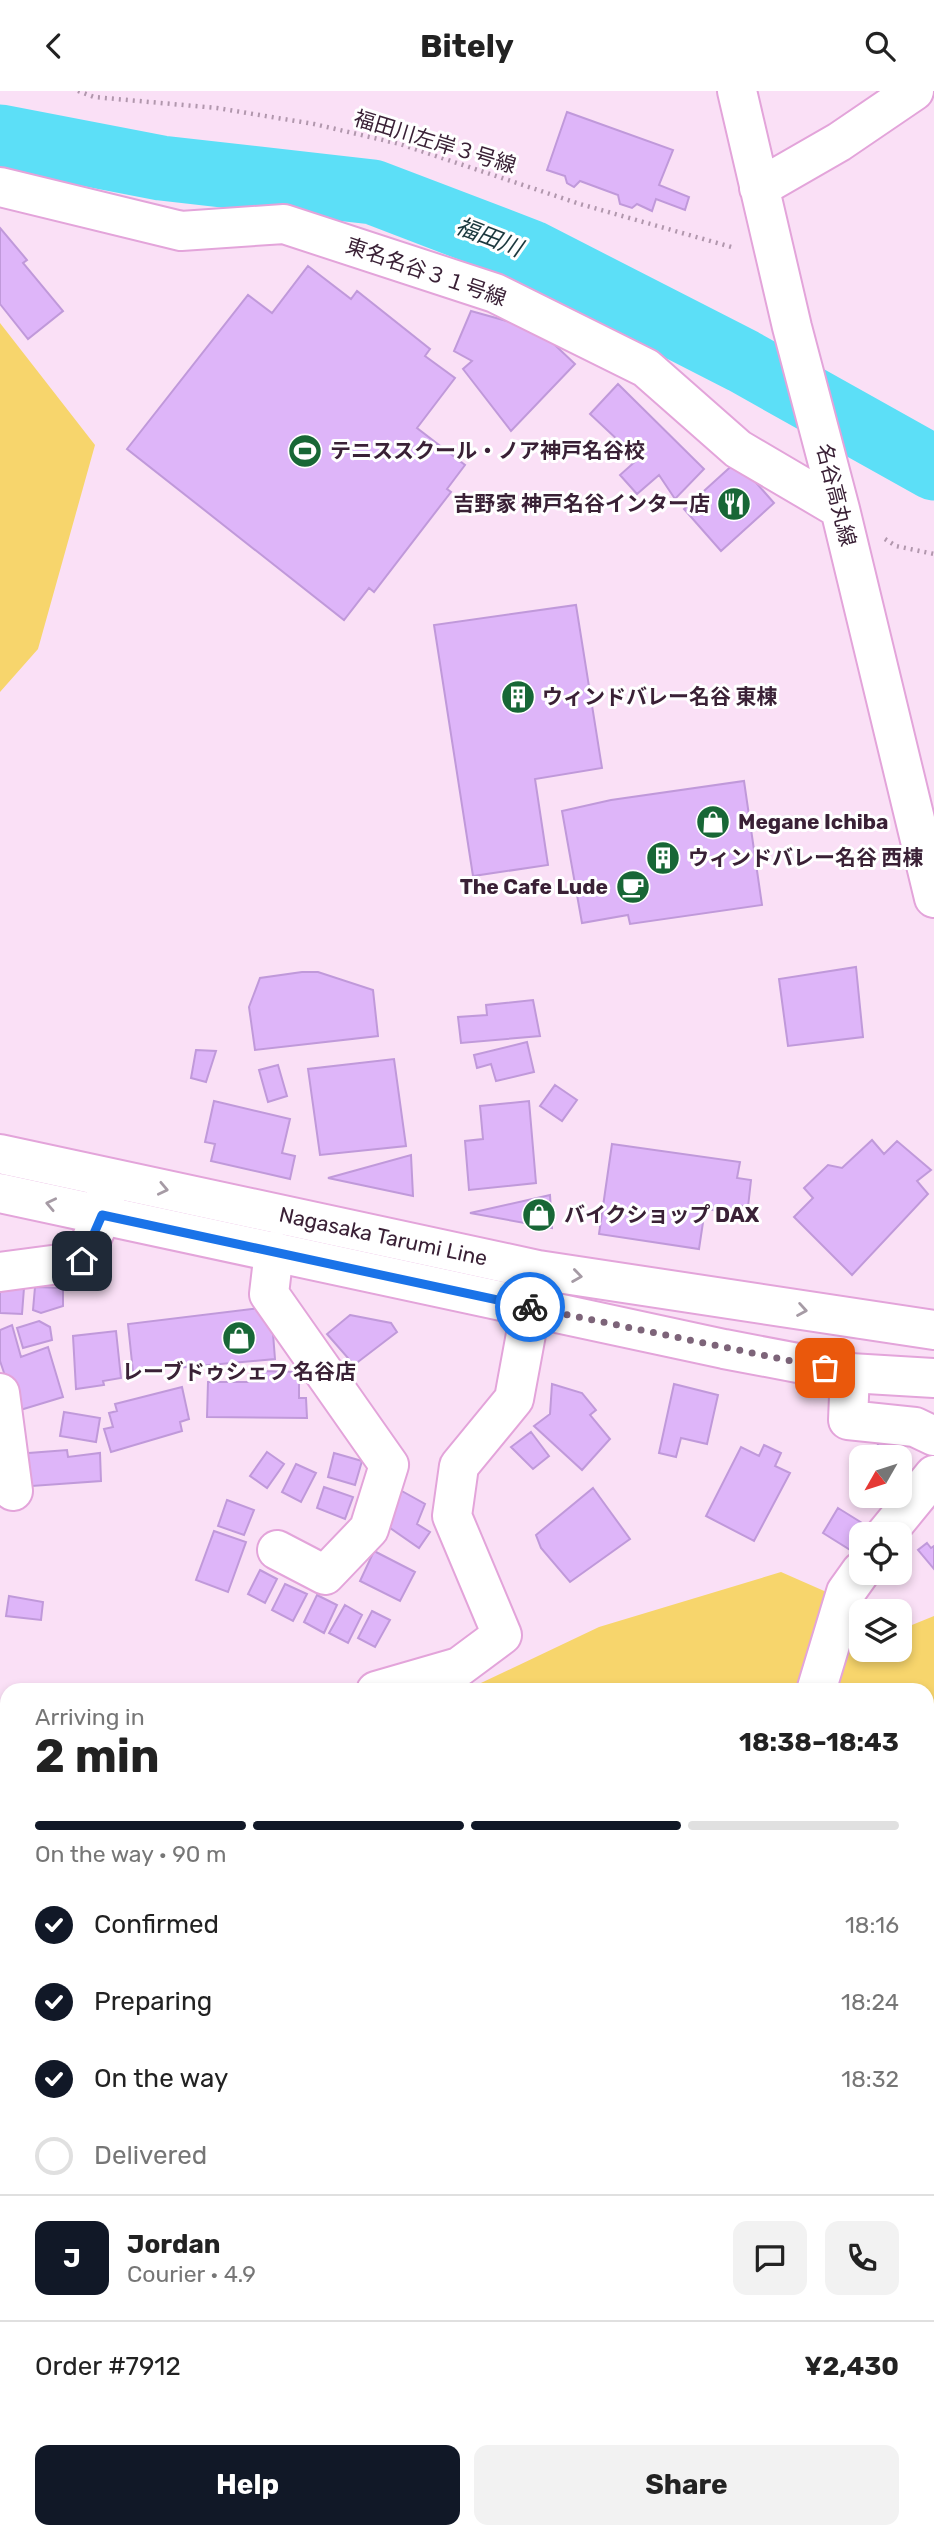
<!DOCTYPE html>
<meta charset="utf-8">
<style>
body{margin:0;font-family:Rubik,"Noto Sans JP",sans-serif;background:#f2f2f2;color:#222;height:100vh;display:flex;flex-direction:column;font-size:26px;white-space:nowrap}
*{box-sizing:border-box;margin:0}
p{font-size:23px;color:#767676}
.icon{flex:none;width:38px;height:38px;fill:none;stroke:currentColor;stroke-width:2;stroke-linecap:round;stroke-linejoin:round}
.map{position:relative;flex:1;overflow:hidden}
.panel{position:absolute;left:0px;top:1592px;width:934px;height:856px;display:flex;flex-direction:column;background:#fff;border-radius:21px 21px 0 0;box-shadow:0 4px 10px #0003}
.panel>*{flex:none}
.needle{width:46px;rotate:231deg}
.buttons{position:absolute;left:849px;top:1354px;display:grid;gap:14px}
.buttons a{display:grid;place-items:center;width:63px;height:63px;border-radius:14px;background:#fff;box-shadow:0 4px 10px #0003;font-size:35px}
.pin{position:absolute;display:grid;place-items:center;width:60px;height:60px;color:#fff;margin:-30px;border-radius:14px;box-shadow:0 4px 10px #0006}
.courier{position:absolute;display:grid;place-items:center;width:70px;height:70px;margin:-35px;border:5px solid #1a73e8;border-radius:50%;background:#fff;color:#222;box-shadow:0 2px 9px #0007}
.overview em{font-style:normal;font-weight:700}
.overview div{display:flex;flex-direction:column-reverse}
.overview{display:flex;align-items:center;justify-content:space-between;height:119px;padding:0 35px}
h1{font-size:46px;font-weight:700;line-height:52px}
.bar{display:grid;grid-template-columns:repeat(4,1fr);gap:10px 7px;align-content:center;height:84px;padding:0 35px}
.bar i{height:9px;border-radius:5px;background:#e0e0e0}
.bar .on{background:#111827}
.bar p{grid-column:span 4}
.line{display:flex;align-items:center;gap:18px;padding:0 35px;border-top:2px solid #e0e0e0}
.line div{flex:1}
.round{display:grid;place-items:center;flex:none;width:74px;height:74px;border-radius:14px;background:#f2f2f2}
ol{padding:0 35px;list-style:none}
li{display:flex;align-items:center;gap:21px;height:77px}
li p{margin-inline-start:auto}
li .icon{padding:7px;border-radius:50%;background:#111827;color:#fff;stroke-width:4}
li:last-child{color:#767676}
li i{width:38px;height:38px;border:4px solid #e0e0e0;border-radius:50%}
.action{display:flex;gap:14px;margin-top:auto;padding:14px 35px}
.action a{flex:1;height:80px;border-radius:14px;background:#111827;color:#fff;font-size:28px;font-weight:700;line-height:80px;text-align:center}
.action a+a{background:#f2f2f2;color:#222}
header{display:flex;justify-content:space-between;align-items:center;height:91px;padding:0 35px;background:#fff;font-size:32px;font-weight:700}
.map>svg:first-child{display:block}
.green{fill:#f7d56c}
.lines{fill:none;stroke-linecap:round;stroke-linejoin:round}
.river{stroke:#5cdff7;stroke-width:65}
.building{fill:#deb5f9;stroke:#c099da;stroke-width:2}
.minor-casing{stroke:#e3a4da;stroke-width:42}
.major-casing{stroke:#e3a4da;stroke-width:42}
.path{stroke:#b197ad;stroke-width:4.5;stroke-dasharray:2 5;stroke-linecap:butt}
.minor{stroke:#fff;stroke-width:38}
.major{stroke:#fff;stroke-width:38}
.oneway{stroke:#a69ba5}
.done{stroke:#7d6479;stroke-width:7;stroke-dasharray:0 12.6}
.route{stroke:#1a73e8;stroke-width:9}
.labels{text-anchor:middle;stroke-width:6;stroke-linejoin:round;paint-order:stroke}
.street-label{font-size:21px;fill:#3a2136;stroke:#fff}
.poi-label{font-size:21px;font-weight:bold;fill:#3a2136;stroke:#fff;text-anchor:start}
.water-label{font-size:23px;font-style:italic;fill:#1b383d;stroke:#fff}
</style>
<header><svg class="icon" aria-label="back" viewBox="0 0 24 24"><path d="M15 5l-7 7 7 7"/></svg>Bitely<svg class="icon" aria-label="search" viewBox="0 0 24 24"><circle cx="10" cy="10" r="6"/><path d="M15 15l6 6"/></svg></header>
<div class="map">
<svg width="934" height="2448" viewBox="0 0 934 2448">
<rect width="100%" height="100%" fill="#fae0f6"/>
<!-- green -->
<path class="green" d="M0,232L95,354L38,558L0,601Z
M781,1481L872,1521H861V1559H900V1533L907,1536L934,1525V2448H603L599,2441H928V1600H464L599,1536Z
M0,2018L7,2020V2441H407L409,2448H0Z"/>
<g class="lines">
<!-- river -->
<path class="river" d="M0,46L161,77L373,101L530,161L743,270L934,377"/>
</g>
<!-- building -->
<path class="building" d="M567,21L673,59L659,94L689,106L685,119L656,108L652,120L637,113L632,117L620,113L618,104L580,90L574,96L567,92L565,85L547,79Z
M0,137L27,169L23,172L63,220L28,248L0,213Z
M308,175L351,208L357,200L430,258L425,265L455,287L417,337L465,374L447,398L451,401L374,501L369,497L344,529L127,358L248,204L272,222Z
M471,220L539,239L575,273L511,340L463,278L472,270L454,260Z
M618,293L704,378L675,408L659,384L637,403L620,384L638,368L590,323Z
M737,370L774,412L721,460L684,418Z
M576,514L602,677L535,688L548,774L473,785L434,534Z
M744,690L762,814L630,833L628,824L582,832L562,720L611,709Z
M856,876L863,946L788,955L779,888Z
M302,881H318L373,899L378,945L255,959L249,916L260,887Z
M533,909L540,945L461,952L458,926L487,924L486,914Z
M527,951L534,981L496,990L491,973L477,977L474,964Z
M196,959L216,960L206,991L191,987Z
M394,968L406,1055L320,1064L308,978Z
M278,974L287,1005L268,1011L259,979Z
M555,994L577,1009L562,1030L540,1015Z
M214,1010L290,1028L282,1062L295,1065L290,1088L211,1070L215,1053L205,1051Z
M529,1010L536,1092L469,1099L465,1050L483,1048L480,1015Z
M872,1049L884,1063L897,1050L931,1079L917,1090L928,1103L852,1184L794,1126L813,1107L804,1097L828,1074L842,1077Z
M612,1053L740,1071L737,1087L751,1089L748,1116L736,1114L735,1122L705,1118L699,1158L599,1143Z
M411,1064L413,1105L328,1087Z
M550,1104L552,1137L470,1122Z
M0,1196L24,1197L22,1223L0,1222Z
M35,1196L63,1197V1215L41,1222L33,1219Z
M260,1217L272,1230L275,1268L133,1281L128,1233Z
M350,1224L391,1232L397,1241L354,1274L327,1243Z
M39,1230L50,1236L52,1249L23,1257L17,1237Z
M12,1234L21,1266L48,1256L63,1306L17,1320L0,1270V1239Z
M116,1240L121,1287L103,1290L104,1294L76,1298L73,1245Z
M259,1280L299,1281V1307H306L307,1327L207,1326L208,1291H259Z
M552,1293L582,1302L596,1319L590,1324L610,1348L582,1379L534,1335L550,1323Z
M674,1293L718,1304L707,1353L681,1347L676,1366L659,1362Z
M182,1296L189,1328L180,1331L182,1340L111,1361L104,1338L113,1336L109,1322L117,1320L115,1313Z
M64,1321L100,1327L96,1351L60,1345Z
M531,1341L549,1365L533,1378L511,1356Z
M883,1344L902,1355L895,1367H871Z
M764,1354L781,1362L775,1375L790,1382L754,1450L706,1425L741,1356L759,1365Z
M67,1359L68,1366L100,1362L101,1390L18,1396L16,1363Z
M267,1361L284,1373L267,1397L250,1385Z
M334,1362L362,1370L355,1394L328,1386Z
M296,1373L316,1382L301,1411L282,1401Z
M324,1396L353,1406L345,1428L317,1417Z
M593,1397L630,1448L570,1491L541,1457L536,1444Z
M400,1399L425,1413L417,1433L430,1441L419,1457L380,1430Z
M863,1405H874L870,1413L862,1408Z
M227,1409L254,1419L244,1444L218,1435Z
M838,1417L867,1435L852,1460L823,1442Z
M214,1440L246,1451L228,1501L196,1489Z
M927,1452L931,1457L934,1455V1478L918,1459Z
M374,1460L415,1481L400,1510L360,1490Z
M260,1479L277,1488L265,1512L248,1503Z
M285,1493L307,1503L293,1530L272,1519Z
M317,1504L337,1514L324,1542L304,1531Z
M9,1505L43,1511L41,1529L6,1525Z
M345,1514L362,1524L348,1552L329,1542Z
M372,1520L390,1529L375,1556L358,1547Z"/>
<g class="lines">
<!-- minor casing -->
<g class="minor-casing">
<path id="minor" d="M737,0L792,236L840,418L934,807
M0,96L181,140L284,133L495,202L646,277L738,358L840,418
M759,97L839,51L914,0
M274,1160L269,1203L389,1374L369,1438L325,1484L277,1459
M0,1181L82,1170L102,1124L108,1092
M850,1282L848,1329L915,1336L934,1345
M0,1302L13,1400
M885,1444L934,1384
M376,1600L459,1576L502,1544L452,1425L459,1375L514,1308L531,1216
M816,1600L846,1501L861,1480
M928,2418L934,2425"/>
</g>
<!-- major casing -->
<g class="major-casing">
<g id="major">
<path id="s1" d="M0,1063L538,1179L934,1239"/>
<path d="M0,1102L724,1258L850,1282L934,1287"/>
</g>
</g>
<!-- path -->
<path class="path" d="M78,0L94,6L217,17L314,33L400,53L580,113L735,157
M885,448L896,455L934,463
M0,1965L7,1967
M344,2441L345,2448"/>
<!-- minor -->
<use href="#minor" class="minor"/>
<!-- major -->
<use href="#major" class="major"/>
</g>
<!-- one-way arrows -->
<defs><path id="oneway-chevron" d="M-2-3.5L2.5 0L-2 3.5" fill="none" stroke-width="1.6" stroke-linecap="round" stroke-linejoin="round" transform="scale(1.75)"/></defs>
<g class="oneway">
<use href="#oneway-chevron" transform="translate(163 1098) rotate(12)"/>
<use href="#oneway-chevron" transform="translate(51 1113) rotate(-168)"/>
<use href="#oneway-chevron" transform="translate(577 1185) rotate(8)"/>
<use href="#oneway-chevron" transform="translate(802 1219) rotate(10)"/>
</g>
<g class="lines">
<!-- done -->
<path class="done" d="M530,1216L825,1277"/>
<!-- route -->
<path class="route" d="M82,1170L102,1124L530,1216"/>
</g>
<!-- icons -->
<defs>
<g id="stadium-disc" transform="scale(1.75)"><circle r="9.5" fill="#186736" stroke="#fff"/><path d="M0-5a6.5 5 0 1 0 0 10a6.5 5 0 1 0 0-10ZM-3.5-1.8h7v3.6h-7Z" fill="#fff"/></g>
<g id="restaurant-disc" transform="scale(1.75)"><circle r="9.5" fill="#186736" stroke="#fff"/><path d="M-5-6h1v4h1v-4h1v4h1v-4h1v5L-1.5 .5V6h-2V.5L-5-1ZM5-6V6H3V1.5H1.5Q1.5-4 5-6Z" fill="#fff"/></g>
<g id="building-disc" transform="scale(1.75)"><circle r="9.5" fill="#186736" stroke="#fff"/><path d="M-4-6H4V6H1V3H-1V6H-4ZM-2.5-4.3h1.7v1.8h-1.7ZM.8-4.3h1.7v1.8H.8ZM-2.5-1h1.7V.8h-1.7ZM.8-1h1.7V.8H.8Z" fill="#fff"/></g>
<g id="shop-disc" transform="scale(1.75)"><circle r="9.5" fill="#186736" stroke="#fff"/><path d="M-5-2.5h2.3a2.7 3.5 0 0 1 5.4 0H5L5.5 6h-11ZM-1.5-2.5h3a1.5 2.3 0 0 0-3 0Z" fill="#fff"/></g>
<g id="cafe-disc" transform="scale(1.75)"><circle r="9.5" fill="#186736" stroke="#fff"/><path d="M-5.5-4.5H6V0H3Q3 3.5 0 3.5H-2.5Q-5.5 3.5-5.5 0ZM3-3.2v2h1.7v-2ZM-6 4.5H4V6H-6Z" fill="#fff"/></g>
</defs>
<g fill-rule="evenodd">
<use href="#stadium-disc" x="305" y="360"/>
<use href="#restaurant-disc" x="734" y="413"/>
<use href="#building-disc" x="518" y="606"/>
<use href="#shop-disc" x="713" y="731"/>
<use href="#building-disc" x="663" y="767"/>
<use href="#cafe-disc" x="633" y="796"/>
<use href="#shop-disc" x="539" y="1124"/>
<use href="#shop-disc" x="239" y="1247"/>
</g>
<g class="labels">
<!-- street labels -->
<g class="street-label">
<text transform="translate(435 51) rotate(17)" y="7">福田川左岸３号線</text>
<text transform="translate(426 181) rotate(19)" y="7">東名名谷３１号線</text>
<text transform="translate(836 404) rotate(76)" y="7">名谷高丸線</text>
<text dy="7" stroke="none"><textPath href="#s1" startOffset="392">Nagasaka Tarumi Line</textPath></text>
</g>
<!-- poi labels -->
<g class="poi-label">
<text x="330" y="367">テニススクール・ノア神戸名谷校</text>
<text x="710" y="420" text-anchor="end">吉野家 神戸名谷インター店</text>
<text x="542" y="613">ウィンドバレー名谷 東棟</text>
<text x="738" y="738">Megane Ichiba</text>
<text x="688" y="774">ウィンドバレー名谷 西棟</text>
<text x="608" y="803" text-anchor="end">The Cafe Lude</text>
<text x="564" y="1131">バイクショップ DAX</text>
<text x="239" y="1288" text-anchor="middle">レーブドゥシェフ 名谷店</text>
</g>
<!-- water labels -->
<g class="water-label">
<text transform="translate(489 146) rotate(21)" y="8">福田川</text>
</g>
</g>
</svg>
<div class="buttons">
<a><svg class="needle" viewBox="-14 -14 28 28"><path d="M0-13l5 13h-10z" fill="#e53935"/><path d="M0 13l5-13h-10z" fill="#767676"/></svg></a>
<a><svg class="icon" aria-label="locate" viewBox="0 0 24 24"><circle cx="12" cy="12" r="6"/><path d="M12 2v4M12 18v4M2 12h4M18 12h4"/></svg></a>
<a><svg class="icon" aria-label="layers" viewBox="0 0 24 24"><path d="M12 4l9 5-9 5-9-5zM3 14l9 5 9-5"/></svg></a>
</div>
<div class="pin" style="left:825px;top:1277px;background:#ea580c"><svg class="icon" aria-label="bag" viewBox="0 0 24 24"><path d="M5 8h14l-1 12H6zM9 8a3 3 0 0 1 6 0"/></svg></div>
<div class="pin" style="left:82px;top:1170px;background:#1f2937"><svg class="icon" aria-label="home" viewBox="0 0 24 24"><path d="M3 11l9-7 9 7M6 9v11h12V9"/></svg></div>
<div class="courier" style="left:530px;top:1216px"><svg class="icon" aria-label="bike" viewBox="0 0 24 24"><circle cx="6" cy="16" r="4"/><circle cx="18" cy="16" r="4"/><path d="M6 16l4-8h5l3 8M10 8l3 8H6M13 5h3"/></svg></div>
<section class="panel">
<div class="overview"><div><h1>2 min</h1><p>Arriving in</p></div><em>18:38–18:43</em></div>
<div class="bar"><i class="on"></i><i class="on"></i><i class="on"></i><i></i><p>On the way · 90 m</p></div>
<ol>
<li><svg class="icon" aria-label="check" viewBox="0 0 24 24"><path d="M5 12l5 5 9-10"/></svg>Confirmed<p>18:16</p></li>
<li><svg class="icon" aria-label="check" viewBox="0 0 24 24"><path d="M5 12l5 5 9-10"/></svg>Preparing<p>18:24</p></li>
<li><svg class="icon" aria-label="check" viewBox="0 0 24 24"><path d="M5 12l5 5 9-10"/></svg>On the way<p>18:32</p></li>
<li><i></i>Delivered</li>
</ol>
<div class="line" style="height:126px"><b class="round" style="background:#111827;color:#fff">J</b><div><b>Jordan</b><p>Courier · 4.9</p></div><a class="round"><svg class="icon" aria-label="chat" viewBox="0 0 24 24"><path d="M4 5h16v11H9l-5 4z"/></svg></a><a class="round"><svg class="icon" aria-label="phone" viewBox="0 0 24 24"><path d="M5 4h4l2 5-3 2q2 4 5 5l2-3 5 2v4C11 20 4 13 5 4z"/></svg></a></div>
<div class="line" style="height:91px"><div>Order #7912</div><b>¥2,430</b></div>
<div class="action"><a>Help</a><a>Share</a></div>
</section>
</div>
